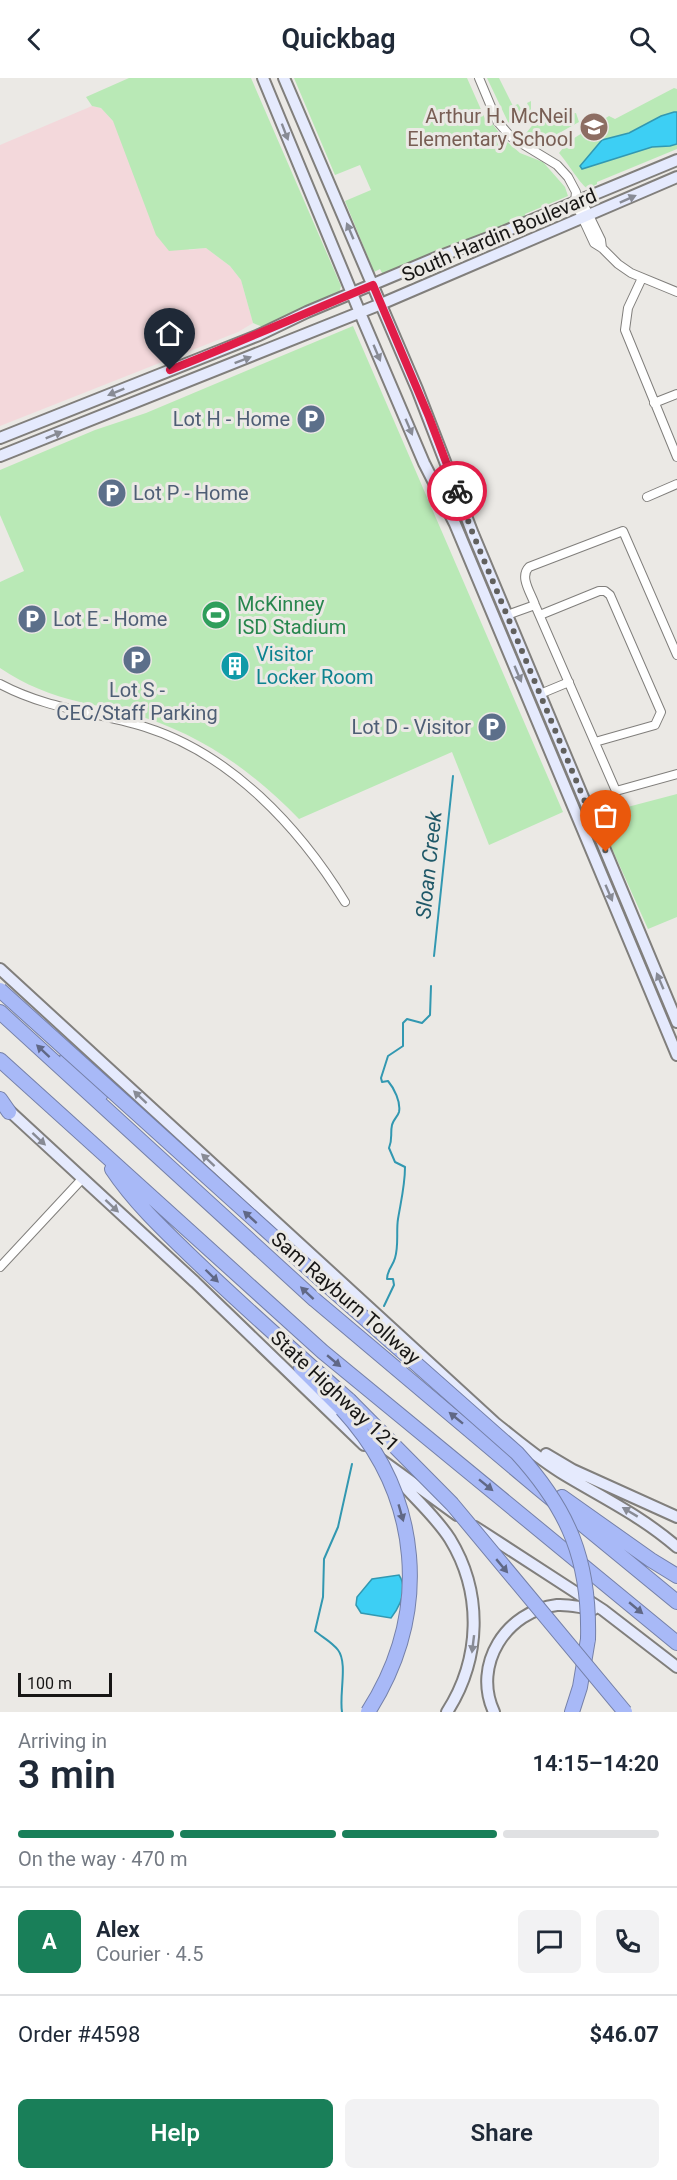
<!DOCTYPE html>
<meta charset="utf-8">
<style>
body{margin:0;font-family:Roboto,sans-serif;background:#f2f2f3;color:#1f2937;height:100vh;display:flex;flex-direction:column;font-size:22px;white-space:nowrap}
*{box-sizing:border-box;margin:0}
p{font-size:20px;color:#747a83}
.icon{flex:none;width:33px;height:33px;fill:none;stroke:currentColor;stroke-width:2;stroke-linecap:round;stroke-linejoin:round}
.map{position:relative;height:1634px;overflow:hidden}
.details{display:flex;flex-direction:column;background:#fff;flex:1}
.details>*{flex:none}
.scale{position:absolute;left:18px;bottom:15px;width:94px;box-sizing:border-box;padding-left:6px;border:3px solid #171615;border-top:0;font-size:16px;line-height:21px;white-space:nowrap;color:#171615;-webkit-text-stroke:4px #ebe9e5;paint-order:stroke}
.pin{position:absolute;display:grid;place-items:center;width:51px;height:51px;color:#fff;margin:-62px -26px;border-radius:50% 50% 50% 0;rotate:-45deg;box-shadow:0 0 6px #0007}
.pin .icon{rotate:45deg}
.courier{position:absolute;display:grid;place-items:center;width:60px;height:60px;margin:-30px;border:4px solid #e11d48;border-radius:50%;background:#fff;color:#222;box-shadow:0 2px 8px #0007}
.headline em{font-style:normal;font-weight:600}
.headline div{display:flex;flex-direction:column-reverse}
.headline{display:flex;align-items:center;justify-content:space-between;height:102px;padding:0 18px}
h1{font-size:39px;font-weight:600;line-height:45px}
.bar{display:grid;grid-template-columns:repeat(4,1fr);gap:9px 6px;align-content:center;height:72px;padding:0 18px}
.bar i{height:8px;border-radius:4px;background:#e0e1e3}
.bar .on{background:#197f59}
.bar p{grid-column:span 4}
.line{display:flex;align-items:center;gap:15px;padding:0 18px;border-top:2px solid #e0e1e3}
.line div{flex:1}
.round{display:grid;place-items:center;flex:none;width:63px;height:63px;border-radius:9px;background:#f2f2f3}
.action{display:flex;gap:12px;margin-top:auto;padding:12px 18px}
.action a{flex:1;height:69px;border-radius:9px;background:#197f59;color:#fff;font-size:24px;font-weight:600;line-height:69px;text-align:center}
.action a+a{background:#f2f2f3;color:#1f2937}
header{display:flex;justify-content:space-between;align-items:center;height:78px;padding:0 18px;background:#fff;font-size:27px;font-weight:600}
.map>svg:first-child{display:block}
.industrial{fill:#f3d8db}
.green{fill:#b9e9b6}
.water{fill:#3dcff4;stroke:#3298b1;stroke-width:1.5}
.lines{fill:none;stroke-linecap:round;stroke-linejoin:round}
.stream{stroke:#3298b1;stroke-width:2}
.street-casing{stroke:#817f7c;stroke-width:10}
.secondary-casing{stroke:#817f7c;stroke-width:14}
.highway-casing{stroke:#7580a8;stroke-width:16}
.street{stroke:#fff;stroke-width:8}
.secondary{stroke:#e5eafd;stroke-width:10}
.highway{stroke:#a8b9f7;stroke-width:14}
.highway-bridge-casing{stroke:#7580a8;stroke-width:16;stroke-linecap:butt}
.highway-bridge{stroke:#a8b9f7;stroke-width:14}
.oneway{fill:#888b95}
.oneway2{fill:#606886}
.done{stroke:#61605e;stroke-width:6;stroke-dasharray:0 10.8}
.route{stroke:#e11d48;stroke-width:8}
.labels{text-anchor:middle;stroke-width:6;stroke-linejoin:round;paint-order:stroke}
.education-label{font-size:20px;fill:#785e54;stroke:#ebe9e5;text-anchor:end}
.street-label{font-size:20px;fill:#171615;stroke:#ebe9e5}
.service-label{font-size:20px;fill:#4e5e75;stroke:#ebe9e5;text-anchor:end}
.leisure-label{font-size:20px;fill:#27864d;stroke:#ebe9e5;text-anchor:start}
.culture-label{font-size:20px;fill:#0d838f;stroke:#ebe9e5;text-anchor:start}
.water-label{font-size:21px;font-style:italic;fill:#1f5868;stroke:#ebe9e5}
</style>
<header><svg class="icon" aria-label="back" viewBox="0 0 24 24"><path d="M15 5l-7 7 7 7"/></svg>Quickbag<svg class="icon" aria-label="search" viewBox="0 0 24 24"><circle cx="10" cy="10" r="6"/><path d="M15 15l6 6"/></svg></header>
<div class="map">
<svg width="677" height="1634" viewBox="0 0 677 1634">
<rect width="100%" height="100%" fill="#ebe9e5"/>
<!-- industrial -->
<path class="industrial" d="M92,28L101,30L113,43L189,172L206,170L230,188L241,202L253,245L238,254L0,348V67Z"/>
<!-- green -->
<path class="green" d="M129,0H251L341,208L339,215L263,249L253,245L241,202L230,188L206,170L169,173L156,157L113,43L101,30L92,28L86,19Z
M294,0H467L487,45L491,44L503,60L520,75L543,84L565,109L568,118L525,136L526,140L383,197L380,191L374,194L345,123L371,112L360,87L335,97Z
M487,0H499L513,28L518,26L522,32L529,29L527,25L531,23V33L513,48L508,44Z
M674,10L677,11V71L597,104V106L588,111C579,105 568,85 559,75L568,64L609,38L615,41Z
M543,34L565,36L576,35L579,44L561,54L546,69H542L523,59Z
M353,248L563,734L489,767L452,674L299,741C249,690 199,655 130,635C114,630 96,628 80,624C51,617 25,607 0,590V504L24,493L0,437V392L95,352L146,335Z
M677,716V839L648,851L597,737Z"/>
<!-- water -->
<path class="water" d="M674,34H677V66L670,68L652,69L582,91L580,88L602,62L629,55L661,38Z
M399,1497C408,1511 400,1528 391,1540L361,1535L356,1527L357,1519L372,1501Z"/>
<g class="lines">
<!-- stream -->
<path class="stream" d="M434,878L453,698
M384,1228L394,1207L393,1201H387C387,1192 393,1188 395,1180C399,1167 396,1153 398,1141C401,1123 405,1107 405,1089L395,1084L389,1070C393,1060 390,1056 392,1047C393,1042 398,1038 399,1034C401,1024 394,1010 388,1003L382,1004L381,1000L388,978L403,968V945L407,941L422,945L430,937L431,908
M342,1634C339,1616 348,1585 338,1572C332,1564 322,1559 315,1553L323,1519L324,1481L338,1449L352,1386"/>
<!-- street casing -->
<g class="street-casing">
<path id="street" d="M479,0L497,43L511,59L557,87L568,99L576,114L575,124L594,165L602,170L618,186L631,195L677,214
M580,119L601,162L602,170
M642,200L628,230L625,252L677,379
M654,325L677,316
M647,419L677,406
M507,537L535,527
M540,537L599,513H605L610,517L661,634L655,647L595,664
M677,577L623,453L529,489C519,499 531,515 535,527L616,713L677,696
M0,606C49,632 94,633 145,649C231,676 299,749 345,824
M540,616L569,604
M0,1189L82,1101"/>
</g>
<!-- secondary casing -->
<g class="secondary-casing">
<path id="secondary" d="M263,0L363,242L424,385L455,446L677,977
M284,0L417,311L473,456L677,944
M0,360L259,257L307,234L438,179L496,157L677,82
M0,378L381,226L677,99
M0,891L495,1345C518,1363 540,1382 565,1397C605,1421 641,1438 677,1469
M4,1028L195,1204L364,1367
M546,1376L573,1392L677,1439
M380,1381L457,1437
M399,1402C416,1422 436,1439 450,1461C483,1515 481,1581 447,1634
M475,1449L603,1532L677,1589
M494,1634C472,1587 506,1533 557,1527C569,1526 581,1530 594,1531"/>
</g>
<!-- highway casing -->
<g class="highway-casing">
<path id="highway" d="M0,934L315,1222L538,1410L677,1524
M67,980L101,1016
M0,982L323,1274L677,1565
M0,1021L9,1034
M112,1091C136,1127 168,1156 199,1186C248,1233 298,1277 349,1322
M301,1290L342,1331
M562,1419L651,1482L677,1498
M572,1634L580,1609L588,1561"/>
</g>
<!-- street -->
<use href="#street" class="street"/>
<!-- secondary -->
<use href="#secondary" class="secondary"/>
<!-- highway -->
<use href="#highway" class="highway"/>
<!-- highway-bridge casing -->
<g class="highway-bridge-casing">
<path id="highway-bridge" d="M0,912L327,1207L517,1375C569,1432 590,1483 588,1561
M349,1322L452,1426L625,1634
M342,1331C422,1418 432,1534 368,1634"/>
</g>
<!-- highway-bridge -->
<use href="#highway-bridge" class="highway-bridge"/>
</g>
<!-- one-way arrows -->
<defs><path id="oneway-solid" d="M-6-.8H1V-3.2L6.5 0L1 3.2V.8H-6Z" transform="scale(1.5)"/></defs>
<g class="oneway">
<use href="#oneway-solid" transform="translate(285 54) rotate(69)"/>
<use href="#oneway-solid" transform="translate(628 121) rotate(-24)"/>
<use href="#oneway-solid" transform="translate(350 153) rotate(-113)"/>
<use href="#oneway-solid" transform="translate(377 275) rotate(67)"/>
<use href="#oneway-solid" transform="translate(243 282) rotate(-21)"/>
<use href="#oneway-solid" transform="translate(116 314) rotate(158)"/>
<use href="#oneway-solid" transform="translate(409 349) rotate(67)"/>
<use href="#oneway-solid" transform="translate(54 357) rotate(-22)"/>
<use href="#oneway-solid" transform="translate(518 596) rotate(67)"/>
<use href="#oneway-solid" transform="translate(609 815) rotate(67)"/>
<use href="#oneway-solid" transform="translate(660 903) rotate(-113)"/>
<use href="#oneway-solid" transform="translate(140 1019) rotate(-137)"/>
<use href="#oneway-solid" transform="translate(39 1061) rotate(43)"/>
<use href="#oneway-solid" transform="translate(208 1082) rotate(-137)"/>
<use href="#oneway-solid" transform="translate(112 1128) rotate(43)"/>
<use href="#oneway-solid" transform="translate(630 1434) rotate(-149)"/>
<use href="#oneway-solid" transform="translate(473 1566) rotate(97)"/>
</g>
<g class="oneway2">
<use href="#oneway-solid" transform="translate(43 973) rotate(-137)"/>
<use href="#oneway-solid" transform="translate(250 1139) rotate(-138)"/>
<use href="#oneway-solid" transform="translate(212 1198) rotate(44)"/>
<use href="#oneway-solid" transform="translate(307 1215) rotate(-137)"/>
<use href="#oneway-solid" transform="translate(334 1283) rotate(40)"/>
<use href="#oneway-solid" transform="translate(456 1340) rotate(-141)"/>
<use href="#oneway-solid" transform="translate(486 1407) rotate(39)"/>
<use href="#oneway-solid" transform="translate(401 1435) rotate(74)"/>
<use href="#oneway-solid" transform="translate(502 1488) rotate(50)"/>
<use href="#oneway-solid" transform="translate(636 1530) rotate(40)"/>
</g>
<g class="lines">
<!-- done -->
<path class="done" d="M457,413L473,456L606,774"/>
<!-- route -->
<path class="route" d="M170,292C238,265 305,235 373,207L429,339L457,413"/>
</g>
<!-- icons -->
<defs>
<g id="school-disc" transform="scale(1.5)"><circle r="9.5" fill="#8d6e63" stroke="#ebe9e5"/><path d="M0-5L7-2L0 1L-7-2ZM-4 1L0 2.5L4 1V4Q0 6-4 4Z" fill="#fff"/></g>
<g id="parking-disc" transform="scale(1.5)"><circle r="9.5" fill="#5c6f8a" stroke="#ebe9e5"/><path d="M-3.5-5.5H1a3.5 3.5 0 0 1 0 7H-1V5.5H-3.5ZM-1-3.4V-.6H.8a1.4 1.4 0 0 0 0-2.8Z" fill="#fff"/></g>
<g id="stadium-disc" transform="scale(1.5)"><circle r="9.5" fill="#2e9e5b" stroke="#ebe9e5"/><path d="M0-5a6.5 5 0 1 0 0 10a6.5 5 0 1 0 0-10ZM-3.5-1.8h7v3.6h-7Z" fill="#fff"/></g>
<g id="building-disc" transform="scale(1.5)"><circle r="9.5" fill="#0f9aa8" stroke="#ebe9e5"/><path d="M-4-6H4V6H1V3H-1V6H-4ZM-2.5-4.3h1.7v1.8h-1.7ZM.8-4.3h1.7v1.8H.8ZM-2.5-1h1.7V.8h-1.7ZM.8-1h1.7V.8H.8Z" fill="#fff"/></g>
</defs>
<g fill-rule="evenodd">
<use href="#school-disc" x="594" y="49"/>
<use href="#parking-disc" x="311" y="341"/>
<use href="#parking-disc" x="112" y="415"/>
<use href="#stadium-disc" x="216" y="537"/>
<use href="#parking-disc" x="32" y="541"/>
<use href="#parking-disc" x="137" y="582"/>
<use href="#building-disc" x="235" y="588"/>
<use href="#parking-disc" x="492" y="649"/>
</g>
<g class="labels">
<!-- education labels -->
<g class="education-label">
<text x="573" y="45">Arthur H. McNeil<tspan x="573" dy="23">Elementary School</tspan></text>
</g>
<!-- street labels -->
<g class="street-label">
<text transform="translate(499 157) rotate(-23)" y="7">South Hardin Boulevard</text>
<text transform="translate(346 1220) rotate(41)" y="7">Sam Rayburn Tollway</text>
<text transform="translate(335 1313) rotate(43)" y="7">State Highway 121</text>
</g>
<!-- service labels -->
<g class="service-label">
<text x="290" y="348">Lot H - Home</text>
<text x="133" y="422" text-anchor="start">Lot P - Home</text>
<text x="53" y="548" text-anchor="start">Lot E - Home</text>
<text x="137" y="619" text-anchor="middle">Lot S -<tspan x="137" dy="23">CEC/Staff Parking</tspan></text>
<text x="471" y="656">Lot D - Visitor</text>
</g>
<!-- leisure labels -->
<g class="leisure-label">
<text x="237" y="533">McKinney<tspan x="237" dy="23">ISD Stadium</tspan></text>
</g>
<!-- culture labels -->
<g class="culture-label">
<text x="256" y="583">Visitor<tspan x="256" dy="23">Locker Room</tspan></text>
</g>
<!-- water labels -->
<g class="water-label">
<text transform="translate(429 787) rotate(-84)" y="7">Sloan Creek</text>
</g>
</g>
</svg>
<div class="scale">100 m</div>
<div class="pin" style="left:606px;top:774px;background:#ea580c"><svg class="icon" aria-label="bag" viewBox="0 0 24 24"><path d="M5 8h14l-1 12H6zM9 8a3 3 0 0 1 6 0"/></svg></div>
<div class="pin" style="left:170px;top:292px;background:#1f2937"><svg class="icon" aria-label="home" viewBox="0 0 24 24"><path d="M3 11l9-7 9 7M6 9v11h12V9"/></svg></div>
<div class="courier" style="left:457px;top:413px"><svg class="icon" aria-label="bike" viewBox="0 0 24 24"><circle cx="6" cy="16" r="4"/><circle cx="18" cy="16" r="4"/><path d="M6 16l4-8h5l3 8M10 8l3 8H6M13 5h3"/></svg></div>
</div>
<section class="details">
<div class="headline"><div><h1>3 min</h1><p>Arriving in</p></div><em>14:15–14:20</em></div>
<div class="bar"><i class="on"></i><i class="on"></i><i class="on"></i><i></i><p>On the way · 470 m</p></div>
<div class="line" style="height:108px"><b class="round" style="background:#197f59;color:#fff">A</b><div><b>Alex</b><p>Courier · 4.5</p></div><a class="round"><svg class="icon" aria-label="chat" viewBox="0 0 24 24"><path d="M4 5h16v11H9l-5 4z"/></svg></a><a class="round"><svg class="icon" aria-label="phone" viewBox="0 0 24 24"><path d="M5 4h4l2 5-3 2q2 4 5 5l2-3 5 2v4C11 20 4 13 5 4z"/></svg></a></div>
<div class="line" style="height:78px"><div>Order #4598</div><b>$46.07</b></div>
<div class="action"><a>Help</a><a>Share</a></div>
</section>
